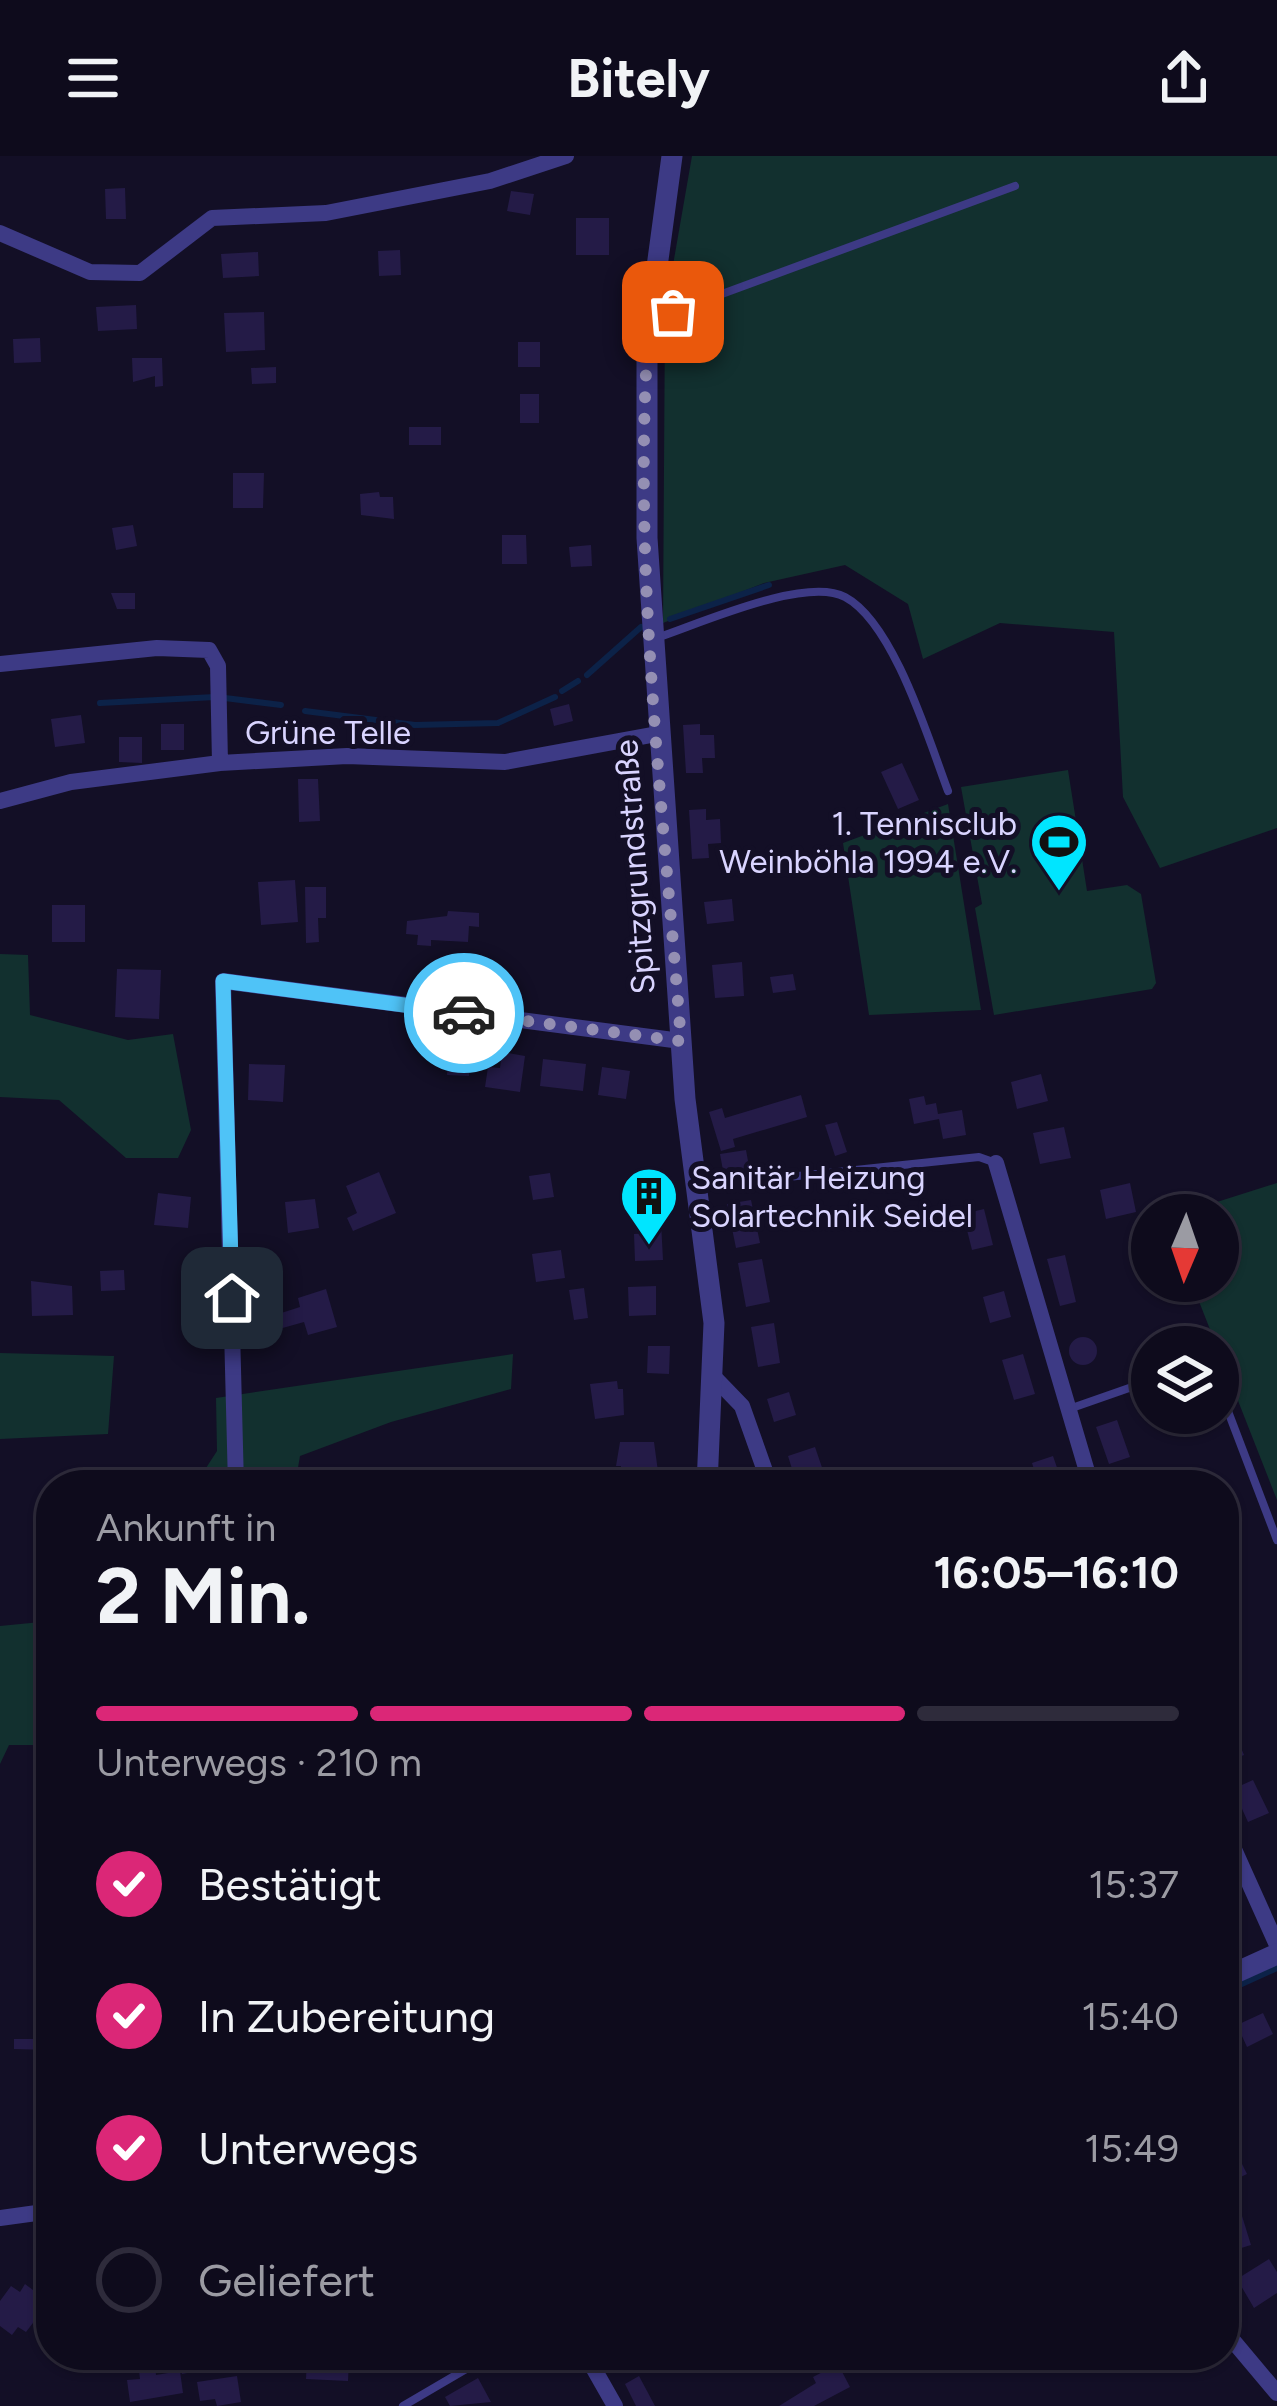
<!DOCTYPE html>
<html lang="de">
<meta charset="utf-8">
<style>
body{margin:0;font-family:Figtree,sans-serif;background:#171425;color:#f1f3f6;height:100vh;display:flex;flex-direction:column;font-size:45px;white-space:nowrap}
*{box-sizing:border-box;margin:0}
p{font-size:39px;color:#9b9ba3}
.icon{flex:none;width:66px;height:66px;fill:none;stroke:currentColor;stroke-width:2;stroke-linecap:round;stroke-linejoin:round}
.map{position:relative;flex:1;overflow:hidden}
.side{position:absolute;left:36px;top:1314px;width:1203px;height:900px;display:flex;flex-direction:column;background:#0e0b1c;border-radius:48px;box-shadow:0 3px 9px #0004,0 0 0 3px #2e2b3b}
.side>*{flex:none}
.needle{width:78px;rotate:182deg}
.fabs{position:absolute;left:1131px;top:1038px;display:grid;gap:24px}
.fabs a{display:grid;place-items:center;width:108px;height:108px;border-radius:50%;background:#0e0b1c;box-shadow:0 3px 9px #0004,0 0 0 3px #2e2b3b;font-size:60px}
.pin{position:absolute;display:grid;place-items:center;width:102px;height:102px;color:#fff;margin:-51px;border-radius:24px;box-shadow:0 6px 18px #0006}
.courier{position:absolute;display:grid;place-items:center;width:120px;height:120px;margin:-60px;border:9px solid #4fc3f7;border-radius:50%;background:#fff;color:#222;box-shadow:0 3px 15px #0007}
.headline em{font-style:normal;font-weight:700}
.headline div{display:flex;flex-direction:column-reverse}
.headline{display:flex;align-items:center;justify-content:space-between;height:204px;padding:0 60px}
h1{font-size:78px;font-weight:700;line-height:90px}
.bar{display:grid;grid-template-columns:repeat(4,1fr);gap:18px 12px;align-content:center;height:144px;padding:0 60px}
.bar i{height:15px;border-radius:9px;background:#2e2b3b}
.bar .on{background:#db2777}
.bar p{grid-column:span 4}
ol{padding:0 60px;list-style:none}
li{display:flex;align-items:center;gap:36px;height:132px}
li p{margin-inline-start:auto}
li .icon{padding:12px;border-radius:50%;background:#db2777;color:#fff;stroke-width:4}
li:last-child{color:#9b9ba3}
li i{width:66px;height:66px;border:6px solid #2e2b3b;border-radius:50%}
header{display:flex;justify-content:space-between;align-items:center;height:156px;padding:0 60px;background:#0e0b1c;font-size:54px;font-weight:700}
.map>svg:first-child{display:block}
.green{fill:#12302f}
.lines{fill:none;stroke-linecap:round;stroke-linejoin:round}
.stream{stroke:#0c2248;stroke-width:6}
.building{fill:#241b47}
.service{stroke:#3d3a85;stroke-width:8}
.minor{stroke:#3d3a85;stroke-width:16}
.tertiary{stroke:#3d3a85;stroke-width:21}
.done{stroke:#948fb3;stroke-width:12;stroke-dasharray:0 21.6}
.route{stroke:#4fc3f7;stroke-width:15}
.labels{text-anchor:middle;stroke-width:10;stroke-linejoin:round;paint-order:stroke}
.street-label{font-size:33px;fill:#d9d4ff;stroke:#130f26}
.poi-label{font-size:33px;fill:#d9d4ff;stroke:#130f26;text-anchor:end}
</style>
<header><svg class="icon" aria-label="menu" viewBox="0 0 24 24"><path d="M4 6h16M4 12h16M4 18h16"/></svg>Bitely<svg class="icon" aria-label="share" viewBox="0 0 24 24"><path d="M12 15V3M7 8l5-5 5 5M5 13v7h14v-7"/></svg></header>
<div class="map">
<svg width="1277" height="2250" viewBox="0 0 1277 2250">
<rect width="100%" height="100%" fill="#130f26"/>
<!-- green -->
<path class="green" d="M692,0H1277V672L1160,712L1123,641L1114,476L1000,467L923,503L908,448L845,409L764,427L663,467L665,155Z
M1068,614L1087,735L1127,729L1141,738L1156,827L1152,833L994,859L975,752L982,748L961,631Z
M948,648L981,854L869,859L843,687Z
M0,798L28,799L30,859L128,884L173,878L191,974L178,1002H126L59,944L0,941Z
M1277,1027V1344L1191,1125H1218V1059H1176Z
M0,1197L114,1200L108,1278L0,1283Z
M513,1198L511,1233L391,1266L300,1300L295,1329H195L217,1295L216,1242Z
M51,1465V1589H9L0,1608V1470Z"/>
<g class="lines">
<!-- stream -->
<path class="stream" d="M670,463L769,429
M587,519L641,471
M562,535L578,525
M225,542L281,549
M100,547L215,541
M305,555L415,569L498,567L555,541
M1224,1836L1277,1812"/>
</g>
<!-- building -->
<path class="building" d="M125,32L126,63H106L105,33Z
M511,35L534,38L530,59L507,55Z
M576,62H609V99H576Z
M400,94L401,119L379,120L378,95Z
M258,96L259,120L223,122L221,98Z
M136,149L137,173L98,175L96,151Z
M264,156L265,194L226,196L224,157Z
M40,182L41,206L14,207L13,183Z
M518,186H540V211H518Z
M132,202H162L163,230L155,231V220L133,226Z
M276,211V227L252,228L251,212Z
M520,238H539V267H520Z
M409,271H441V289H409Z
M233,317H264L263,352H233Z
M379,336L380,341H393L394,363L361,359L360,338Z
M133,369L137,390L116,394L112,372Z
M502,379H526L527,408H502Z
M591,389L592,410L571,411L569,391Z
M111,437H135V453H117Z
M569,548L573,565L554,570L550,553Z
M81,559L85,587L55,591L51,563Z
M161,568H184V594H161Z
M700,568V579H714L715,602H702L703,617H686L683,569Z
M119,581H142V607L119,606Z
M902,607L919,644L898,653L881,616Z
M298,623H318L320,665L299,666Z
M706,653V664L720,663L721,687L708,688L709,702L692,703L689,654Z
M295,724L298,766L261,769L258,726Z
M305,731H326V762H318L319,786L306,787Z
M732,743L734,765L707,768L704,746Z
M52,749H85V786H52Z
M448,755L479,757V771L469,770L468,786L431,784V790L417,789L418,779L406,778L407,765L447,760Z
M742,806L744,840L715,842L712,809Z
M117,813L161,814L159,863L115,861Z
M793,818L796,834L773,837L770,821Z
M508,836L522,838L520,858L477,852L479,841L507,845Z
M441,885L470,886L469,920L447,919L448,905H440Z
M502,896L525,900L520,936L485,931L488,911L500,912Z
M543,903L586,908L583,935L540,930Z
M249,908L285,909L283,946L248,944Z
M602,911L630,915L626,943L598,939Z
M1041,918L1048,945L1017,953L1011,926Z
M801,939L807,961L733,983L735,991L721,995L709,956L722,952L725,962Z
M924,940L926,949L936,947L938,958L962,954L966,979L943,983L939,963L914,968L909,943Z
M837,966L847,996L835,1000L825,969Z
M1064,971L1071,1002L1040,1008L1033,977Z
M746,994L750,1016L724,1020L720,998Z
M379,1016L396,1057L353,1075L347,1062L357,1057L346,1030Z
M550,1017L554,1041L533,1044L529,1020Z
M1130,1027L1136,1056L1106,1063L1100,1034Z
M158,1037L191,1041L188,1072L154,1069Z
M315,1043L319,1072L288,1077L285,1046Z
M751,1044L760,1087L736,1092L727,1048Z
M984,1053L993,1089L972,1094L963,1058Z
M649,1066H661L663,1104L635,1105L634,1078L649,1077Z
M561,1094L565,1122L536,1126L532,1098Z
M1065,1099L1076,1146L1060,1150L1047,1103Z
M762,1103L770,1146L746,1151L738,1107Z
M124,1114L125,1134L101,1135L100,1115Z
M31,1125L72,1130L73,1159L32,1160Z
M656,1130V1159L629,1160L628,1131Z
M584,1132L588,1162L574,1164L569,1134Z
M326,1133L337,1171L308,1179L304,1166L279,1173L275,1159L300,1151L298,1142Z
M1004,1135L1011,1161L990,1167L983,1141Z
M774,1167L780,1207L758,1211L751,1171Z
M1069 1195a14 14 0 1 1 28 0a14 14 0 1 1-28 0Z
M648,1190H670L669,1218L647,1217Z
M1023,1198L1035,1238L1014,1244L1002,1204Z
M617,1225L618,1233H623L624,1259L595,1263L590,1228Z
M789,1236L796,1259L774,1266L767,1243Z
M1117,1264L1130,1301L1109,1308L1096,1271Z
M620,1286H654L659,1323H621V1310H616Z
M815,1291L828,1329H797L788,1300Z
M1053,1300L1063,1329H1039L1032,1307Z
M1230,1566L1244,1599L1224,1607V1568Z
M1253,1624L1269,1657L1248,1666L1233,1633Z
M1263,1857L1273,1878L1247,1891L1237,1869Z
M14,1883H51V1894L14,1893Z
M1235,1994L1247,2018L1224,2029V1999Z
M1242,2060L1251,2089L1225,2097L1224,2065Z
M1269,2103L1277,2116V2137L1254,2152L1237,2123Z
M25,2128L49,2146L26,2176L18,2171L12,2179L0,2170V2145L11,2130L20,2136Z
M205,2199L208,2213L182,2218L179,2203Z
M377,2199H405L407,2212L380,2216Z
M307,2202L349,2203L348,2225L306,2223Z
M155,2204L156,2219L180,2215L183,2237L130,2246L127,2224L140,2223L138,2206Z
M838,2208L850,2231L814,2250H779L816,2227L813,2221Z
M237,2220L241,2246L217,2250L215,2243L200,2245L197,2226Z
M639,2220L655,2250H636L625,2228Z
M478,2222L491,2246L450,2250L445,2241Z"/>
<g class="lines">
<!-- service -->
<path class="service" d="M655,156H673L1015,30
M659,481C701,467 806,420 845,441C894,467 929,585 948,635
M702,1030L979,1001L996,1007
M1218,1229L1277,1384
M1069,1253L1152,1224
M403,2250L490,2199"/>
<!-- minor -->
<path class="minor" d="M0,77L90,116L140,117L212,62L326,57L490,25L566,0
M0,508L157,492L209,494L218,510L220,607
M0,645L71,626L220,607L347,600L505,606L657,578
M996,1007L1091,1329
M714,1221L742,1250L770,1329
M236,1329L223,825L681,885
M1224,1671L1277,1789
M0,2062L51,2055
M1224,2174L1277,2237
M586,2199L615,2250"/>
<!-- tertiary -->
<path class="tertiary" d="M672,0L647,185V382L685,943L714,1167L707,1329
M1224,1822L1277,1798"/>
</g>
<g class="lines">
<!-- done -->
<path class="done" d="M464,857L681,885C663,644 630,397 650,155L673,156"/>
<!-- route -->
<path class="route" d="M232,1142L223,825L464,857"/>
</g>
<!-- icons -->
<defs>
<g id="stadium-pin" transform="scale(3)"><path d="M0 17L-7.5 6A9.5 9.5 0 1 1 7.5 6Z" fill="#00e5ff" stroke="#130f26"/><path d="M0-5a6.5 5 0 1 0 0 10a6.5 5 0 1 0 0-10ZM-3.5-1.8h7v3.6h-7Z" fill="#111"/></g>
<g id="building-pin" transform="scale(3)"><path d="M0 17L-7.5 6A9.5 9.5 0 1 1 7.5 6Z" fill="#00e5ff" stroke="#130f26"/><path d="M-4-6H4V6H1V3H-1V6H-4ZM-2.5-4.3h1.7v1.8h-1.7ZM.8-4.3h1.7v1.8H.8ZM-2.5-1h1.7V.8h-1.7ZM.8-1h1.7V.8H.8Z" fill="#111"/></g>
</defs>
<g fill-rule="evenodd">
<use href="#stadium-pin" x="1059" y="686"/>
<use href="#building-pin" x="649" y="1040"/>
</g>
<g class="labels">
<!-- street labels -->
<g class="street-label">
<text x="328" y="588">Grüne Telle</text>
<text transform="translate(634 711) rotate(-94)" y="12">Spitzgrundstraße</text>
</g>
<!-- poi labels -->
<g class="poi-label">
<text x="1017" y="679">1. Tennisclub<tspan x="1017" dy="38">Weinböhla 1994 e.V.</tspan></text>
<text x="691" y="1033" text-anchor="start">Sanitär Heizung<tspan x="691" dy="38">Solartechnik Seidel</tspan></text>
</g>
</g>
</svg>
<div class="fabs">
<a><svg class="needle" viewBox="-14 -14 28 28"><path d="M0-13l5 13h-10z" fill="#e53935"/><path d="M0 13l5-13h-10z" fill="#9b9ba3"/></svg></a>
<a><svg class="icon" aria-label="layers" viewBox="0 0 24 24"><path d="M12 4l9 5-9 5-9-5zM3 14l9 5 9-5"/></svg></a>
</div>
<div class="pin" style="left:673px;top:156px;background:#ea580c"><svg class="icon" aria-label="bag" viewBox="0 0 24 24"><path d="M5 8h14l-1 12H6zM9 8a3 3 0 0 1 6 0"/></svg></div>
<div class="pin" style="left:232px;top:1142px;background:#1f2937"><svg class="icon" aria-label="home" viewBox="0 0 24 24"><path d="M3 11l9-7 9 7M6 9v11h12V9"/></svg></div>
<div class="courier" style="left:464px;top:857px"><svg class="icon" aria-label="car" viewBox="0 0 24 24"><path d="M5 17H2v-5l4-1 3-4h7l3 4 3 1v5h-3M9 17h6M6 11h13"/><circle cx="7" cy="17" r="2"/><circle cx="17" cy="17" r="2"/></svg></div>
<section class="side">
<div class="headline"><div><h1>2 Min.</h1><p>Ankunft in</p></div><em>16:05–16:10</em></div>
<div class="bar"><i class="on"></i><i class="on"></i><i class="on"></i><i></i><p>Unterwegs · 210 m</p></div>
<ol>
<li><svg class="icon" aria-label="check" viewBox="0 0 24 24"><path d="M5 12l5 5 9-10"/></svg>Bestätigt<p>15:37</p></li>
<li><svg class="icon" aria-label="check" viewBox="0 0 24 24"><path d="M5 12l5 5 9-10"/></svg>In Zubereitung<p>15:40</p></li>
<li><svg class="icon" aria-label="check" viewBox="0 0 24 24"><path d="M5 12l5 5 9-10"/></svg>Unterwegs<p>15:49</p></li>
<li><i></i>Geliefert</li>
</ol>
</section>
</div>
